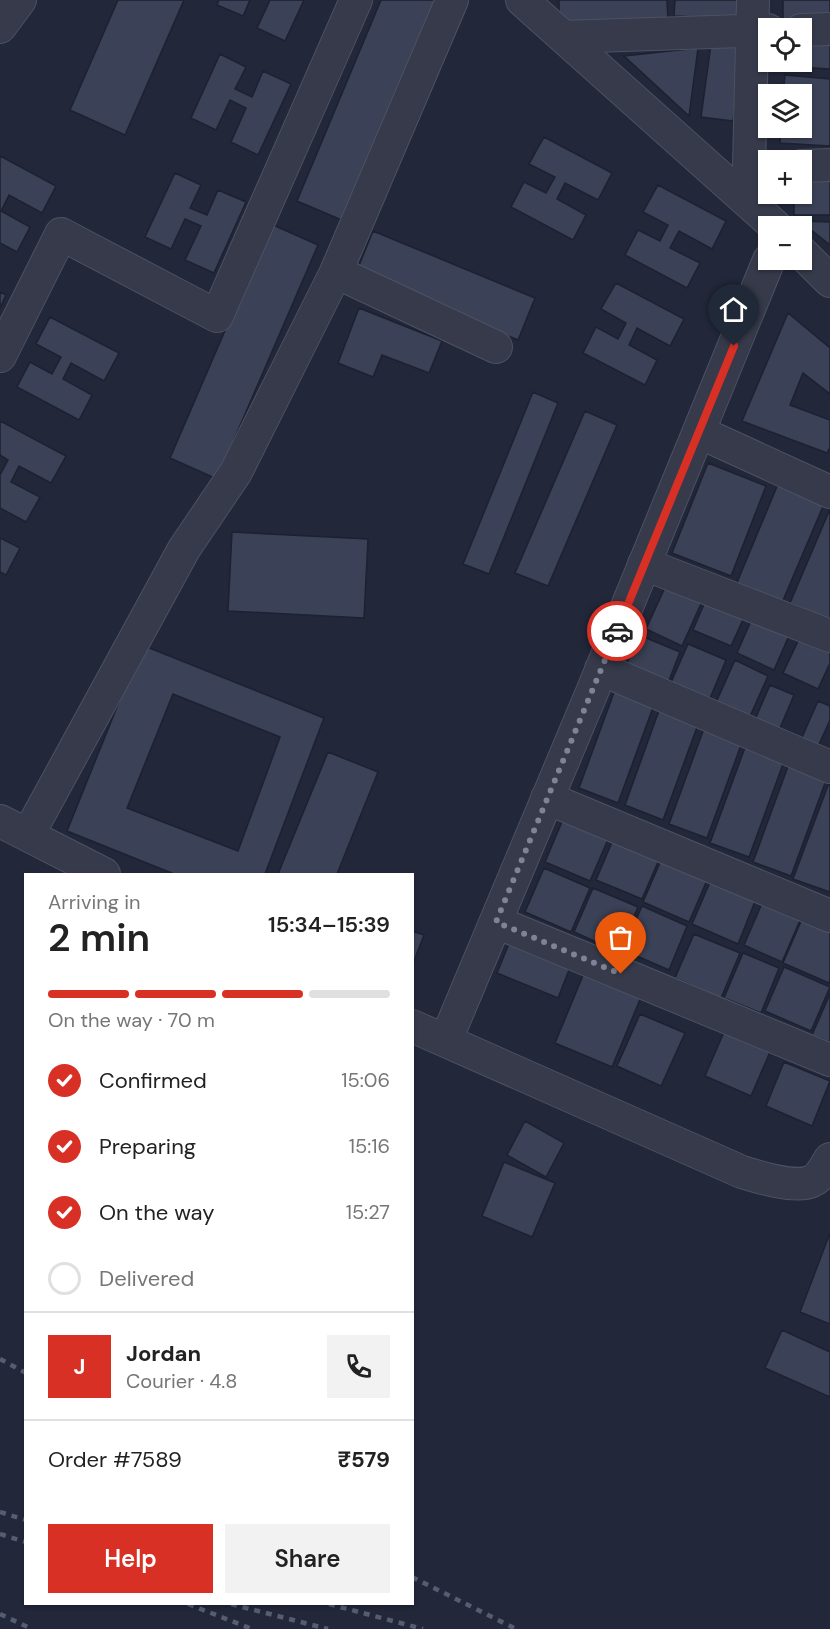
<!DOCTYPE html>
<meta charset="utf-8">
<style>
body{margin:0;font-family:"DM Sans",sans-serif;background:#f2f2f2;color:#222;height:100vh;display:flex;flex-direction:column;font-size:22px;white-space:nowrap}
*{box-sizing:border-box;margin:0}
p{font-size:20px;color:#767676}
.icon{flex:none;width:33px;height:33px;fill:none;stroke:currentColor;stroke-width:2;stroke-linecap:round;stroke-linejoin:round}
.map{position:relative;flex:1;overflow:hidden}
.drawer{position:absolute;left:24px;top:873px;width:390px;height:732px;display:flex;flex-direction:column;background:#fff;border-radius:0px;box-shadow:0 2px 4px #0004}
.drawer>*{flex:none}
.tools{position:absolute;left:758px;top:18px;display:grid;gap:12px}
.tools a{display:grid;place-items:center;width:54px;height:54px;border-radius:0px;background:#fff;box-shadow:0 2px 4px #0004;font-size:30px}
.pin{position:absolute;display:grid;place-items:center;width:51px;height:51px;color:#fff;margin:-62px -26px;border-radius:50% 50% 50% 0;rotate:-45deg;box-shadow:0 0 6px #0007}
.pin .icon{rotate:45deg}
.courier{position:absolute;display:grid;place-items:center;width:60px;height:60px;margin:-30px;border:4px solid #d93025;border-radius:50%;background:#fff;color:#222;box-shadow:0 2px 8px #0007}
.overview em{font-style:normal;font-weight:600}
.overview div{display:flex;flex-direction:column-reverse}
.overview{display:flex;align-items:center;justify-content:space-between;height:102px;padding:0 24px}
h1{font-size:39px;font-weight:600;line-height:45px}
.bar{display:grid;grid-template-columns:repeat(4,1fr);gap:9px 6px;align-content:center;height:72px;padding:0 24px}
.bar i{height:8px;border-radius:4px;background:#e0e0e0}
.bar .on{background:#d93025}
.bar p{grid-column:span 4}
.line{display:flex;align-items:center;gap:15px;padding:0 24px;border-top:2px solid #e0e0e0}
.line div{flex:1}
.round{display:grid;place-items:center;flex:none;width:63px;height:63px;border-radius:0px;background:#f2f2f2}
ol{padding:0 24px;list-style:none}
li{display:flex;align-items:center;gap:18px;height:66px}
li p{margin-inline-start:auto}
li .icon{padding:6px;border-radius:50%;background:#d93025;color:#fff;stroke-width:4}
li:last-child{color:#767676}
li i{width:33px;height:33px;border:3px solid #e0e0e0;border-radius:50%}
.button{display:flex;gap:12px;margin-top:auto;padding:12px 24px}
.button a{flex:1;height:69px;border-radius:0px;background:#d93025;color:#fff;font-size:24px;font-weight:600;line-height:69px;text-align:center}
.button a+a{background:#f2f2f2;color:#222}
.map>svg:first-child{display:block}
.building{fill:#3b4257;stroke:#1d2131;stroke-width:1.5;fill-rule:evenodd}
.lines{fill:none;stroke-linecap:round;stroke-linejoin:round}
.minor-casing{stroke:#4d5262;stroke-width:34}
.minor{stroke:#363a4a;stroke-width:32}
.rail{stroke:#575d71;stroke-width:4.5;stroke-dasharray:6 6;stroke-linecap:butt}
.done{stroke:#7e8395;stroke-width:6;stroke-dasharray:0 10.8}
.route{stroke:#d93025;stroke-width:8}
</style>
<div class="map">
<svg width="830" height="1629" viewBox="0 0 830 1629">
<rect width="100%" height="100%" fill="#22273a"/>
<!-- building -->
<path class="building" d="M118,0H184L125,135L70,110Z
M219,0H250L243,16L217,5Z
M270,0H304L285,41L257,28Z
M381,0H436L344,221L297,201Z
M559,0H667L668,22L559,25Z
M675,0H742L741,19L674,16Z
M783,0H830V21H783Z
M801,36L830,38V69L767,65L768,48V62H801Z
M712,37L744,41L733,121L701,117Z
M698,48L689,116L624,56Z
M220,54L246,67L235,89L252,97L263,71L291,84L258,155L231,142L246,108L230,100L216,130L191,118Z
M785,75L830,79V146L780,143L781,128H801V94H783Z
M544,137L612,173L598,200L565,183L557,199L586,215L573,240L511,207L524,182L546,193L555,177L529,164Z
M0,156L56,186L42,213L9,195L1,211L30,227L17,252L0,243Z
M175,173L201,185L190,208L207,215L218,190L246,202L214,273L185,260L201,226L185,219L171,249L145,237Z
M801,178L830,179V215H794V194H801Z
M658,185L726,221L712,249L679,231L670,248L700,263L687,288L625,255L638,230L660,241L668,225L643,212Z
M800,221L830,222V245Z
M271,224L318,245L217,479L170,458Z
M373,231L535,298L518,340L356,273Z
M616,283L684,319L670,346L637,328L629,345L657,360L645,385L583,353L596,327L618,339L626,323L601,309Z
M0,292L6,295L0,308Z
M359,308L442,341L429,373L382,355L373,377L338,363Z
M788,313L830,348V394L803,373L790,405L830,420V447L827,453L742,421Z
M50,317L119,353L104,381L71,363L63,379L92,395L79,420L17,387L30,362L52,374L61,357L36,344Z
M533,392L558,403L489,574L463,564Z
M585,411L617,425L548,586L515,573Z
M0,421L66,456L51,483L19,466L11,482L40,497L26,522L0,508V475L8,460L0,455Z
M708,463L766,486L731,576L672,553Z
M778,484L824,504L781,605L736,585Z
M830,509V620L790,603Z
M232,532L368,539L364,618L228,611Z
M0,538L20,548L6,575L0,572Z
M668,581L704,597L682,646L646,629Z
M707,597L746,613L731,646L693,630Z
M754,614L791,631L774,670L737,653Z
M639,635L680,652L668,683L626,666Z
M800,637L830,651V663L818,689L783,673Z
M688,644L726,660L708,703L669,687Z
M142,645L324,718L265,874H174L67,831ZM173,694L280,737L238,851L127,808Z
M735,660L768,676L747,723L714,707Z
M770,685L794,695L777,735L753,724Z
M616,687L655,702L618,803L579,788Z
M818,701L830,706V720L816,751L799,744Z
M661,705L700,719L663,820L625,805Z
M706,723L744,737L707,838L669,824Z
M747,742L786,756L749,857L710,843Z
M328,752L378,772L337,874H278Z
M790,761L828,775L791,876L753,862Z
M830,780V892L793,879Z
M564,817L609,837L590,881L545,862Z
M615,835L661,855L642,899L596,880Z
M662,858L708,878L689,922L643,902Z
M544,868L590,888L571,932L525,912Z
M711,880L756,899L738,944L692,924Z
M593,888L638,907L619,952L574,932Z
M763,901L801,918L782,962L744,945Z
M642,906L687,926L669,970L623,950Z
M802,919L830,931V980L829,983L783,963Z
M412,931L424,935L412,966Z
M694,934L740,953L721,998L675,978Z
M510,941L571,965L558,998L497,973Z
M743,953L779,968L761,1013L724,998Z
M784,967L830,987L811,1031L765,1011Z
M584,973L641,997L612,1067L555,1043Z
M830,994V1042L812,1035Z
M640,1014L685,1033L661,1086L617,1066Z
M724,1032L770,1052L751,1096L705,1076Z
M784,1062L830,1081L812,1126L766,1106Z
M525,1121L564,1143L546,1177L507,1155Z
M504,1162L555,1183L532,1237L482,1216Z
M830,1233V1324L800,1312Z
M782,1330L830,1352V1397L765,1368Z"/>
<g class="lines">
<!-- minor casing -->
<g class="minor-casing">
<path id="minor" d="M452,0L336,272L496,347
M522,0L775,226
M0,27L20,0
M801,30L830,29
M564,37L768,30
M801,166L830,165
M746,200L749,167L753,0
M61,234L217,316L356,0
M801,252L830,281
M0,356L61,234L63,236
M699,432L830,492
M644,564L830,636
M601,669L830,767
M547,798L830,916
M0,821L104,874
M28,835L184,549L236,472L336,272
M496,922L830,1060
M412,1026L742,1172C758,1177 797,1189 812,1181C821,1177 825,1167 830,1159
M446,1040L592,692L769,260"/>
</g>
<!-- minor -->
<use href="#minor" class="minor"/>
<!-- rail -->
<path class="rail" d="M0,1359L26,1373
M0,1512L26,1520
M0,1534L26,1542
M412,1577L516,1629
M188,1604L252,1629
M231,1604L328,1629
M329,1604L423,1629
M0,1614L32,1629"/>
</g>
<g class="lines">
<!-- done -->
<path class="done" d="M617,631L496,922L621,974"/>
<!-- route -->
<path class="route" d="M617,631L734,346"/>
</g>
</svg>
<div class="tools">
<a><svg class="icon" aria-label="locate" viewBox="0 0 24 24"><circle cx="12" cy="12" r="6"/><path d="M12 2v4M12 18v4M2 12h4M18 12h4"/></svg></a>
<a><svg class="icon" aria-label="layers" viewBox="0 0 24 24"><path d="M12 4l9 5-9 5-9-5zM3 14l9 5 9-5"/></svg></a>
<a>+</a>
<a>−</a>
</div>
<div class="pin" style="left:621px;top:974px;background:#ea580c"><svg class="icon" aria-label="bag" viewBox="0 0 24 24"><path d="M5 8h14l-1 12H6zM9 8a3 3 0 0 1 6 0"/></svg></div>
<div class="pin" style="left:734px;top:346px;background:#1f2937"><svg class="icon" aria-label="home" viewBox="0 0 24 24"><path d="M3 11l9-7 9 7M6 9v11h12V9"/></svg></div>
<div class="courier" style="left:617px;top:631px"><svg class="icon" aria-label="car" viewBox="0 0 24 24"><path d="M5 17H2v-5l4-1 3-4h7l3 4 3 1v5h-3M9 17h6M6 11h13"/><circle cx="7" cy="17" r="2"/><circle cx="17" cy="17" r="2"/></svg></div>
<section class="drawer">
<div class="overview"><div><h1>2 min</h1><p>Arriving in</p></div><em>15:34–15:39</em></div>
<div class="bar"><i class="on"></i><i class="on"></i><i class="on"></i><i></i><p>On the way · 70 m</p></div>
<ol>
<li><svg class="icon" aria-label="check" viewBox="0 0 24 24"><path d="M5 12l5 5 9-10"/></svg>Confirmed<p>15:06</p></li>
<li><svg class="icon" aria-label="check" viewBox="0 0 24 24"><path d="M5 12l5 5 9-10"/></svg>Preparing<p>15:16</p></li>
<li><svg class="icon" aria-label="check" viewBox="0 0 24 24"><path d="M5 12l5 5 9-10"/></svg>On the way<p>15:27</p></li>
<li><i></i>Delivered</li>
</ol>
<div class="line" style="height:108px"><b class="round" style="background:#d93025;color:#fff">J</b><div><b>Jordan</b><p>Courier · 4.8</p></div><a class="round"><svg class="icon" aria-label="phone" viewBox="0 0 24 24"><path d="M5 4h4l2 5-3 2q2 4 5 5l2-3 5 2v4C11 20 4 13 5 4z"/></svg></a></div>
<div class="line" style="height:78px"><div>Order #7589</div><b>₹579</b></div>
<div class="button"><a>Help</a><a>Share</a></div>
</section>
</div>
